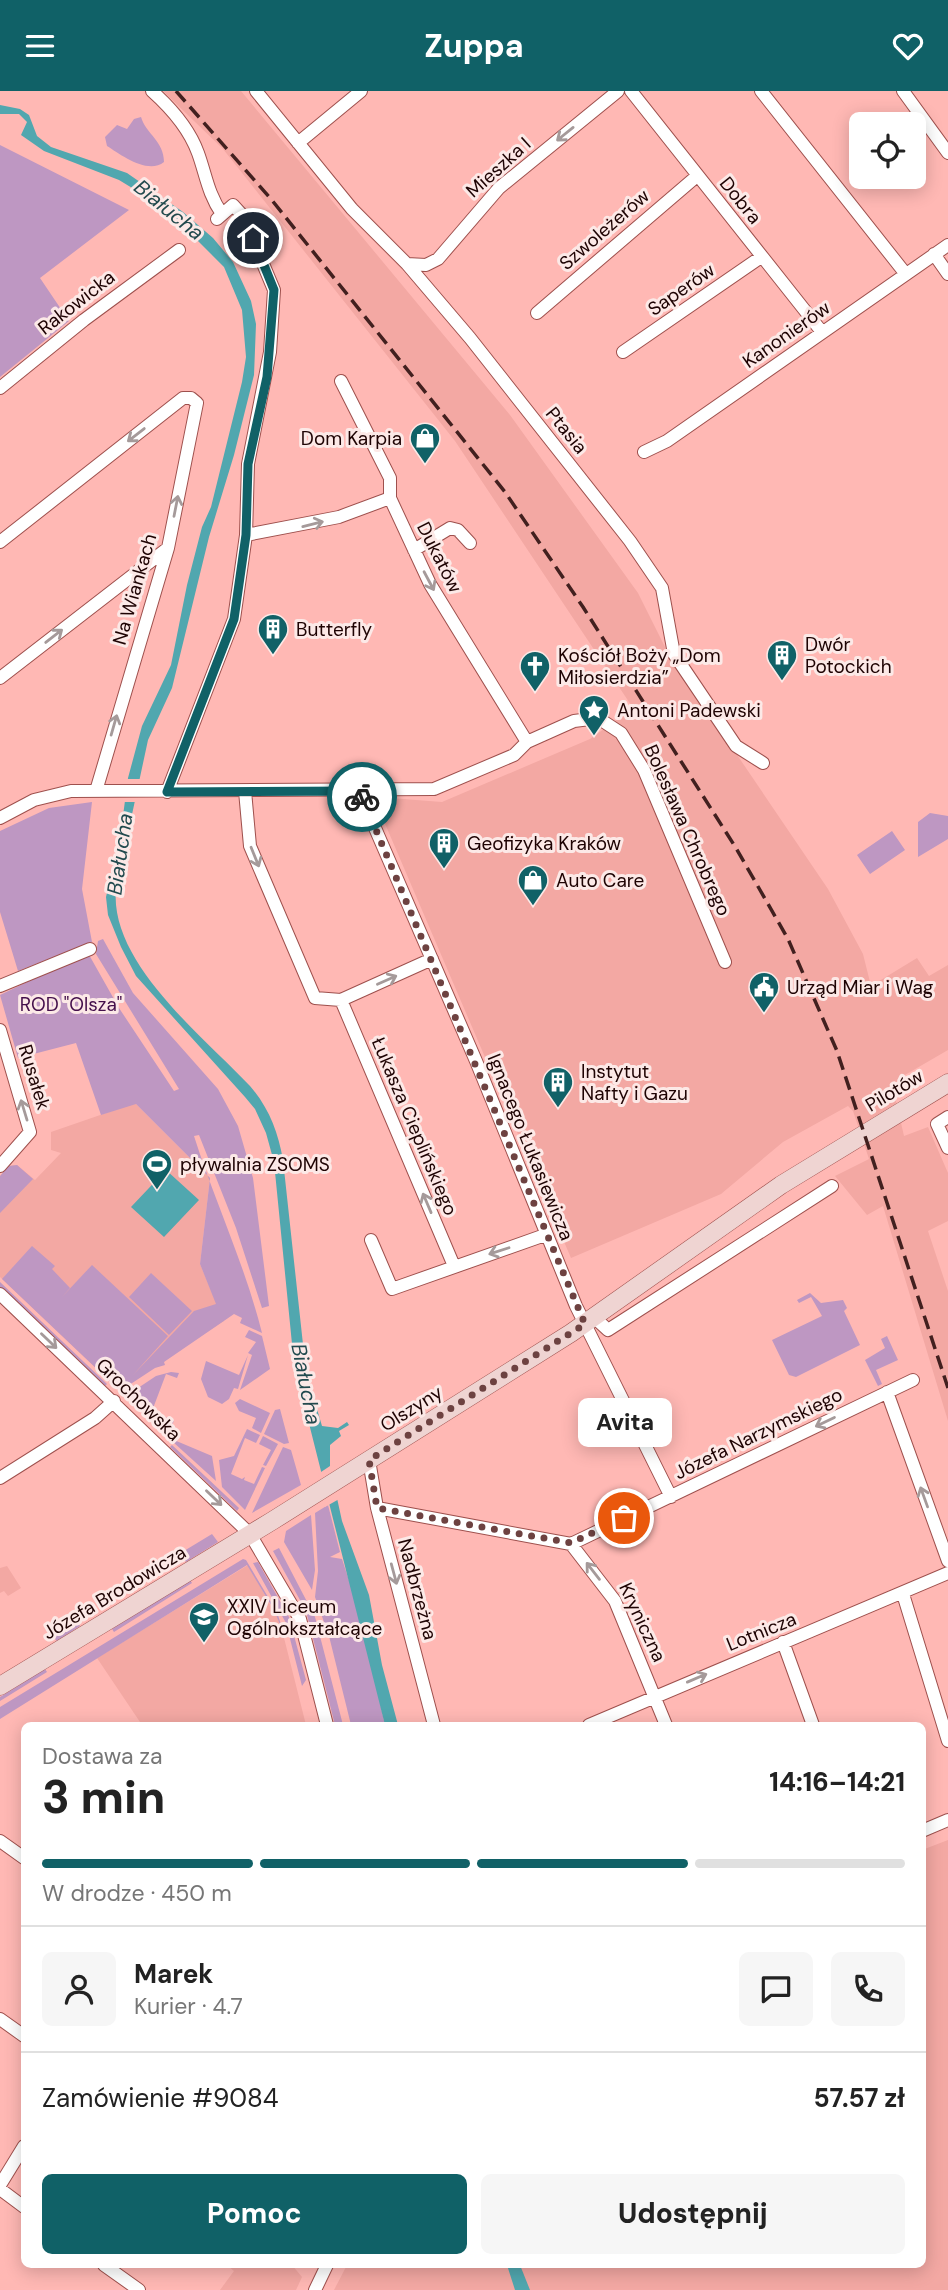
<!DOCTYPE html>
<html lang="pl">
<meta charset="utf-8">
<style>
body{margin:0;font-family:"DM Sans",sans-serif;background:#f6f6f6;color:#222;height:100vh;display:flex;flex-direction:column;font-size:26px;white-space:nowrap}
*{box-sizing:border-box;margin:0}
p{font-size:23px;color:#767676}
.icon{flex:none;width:38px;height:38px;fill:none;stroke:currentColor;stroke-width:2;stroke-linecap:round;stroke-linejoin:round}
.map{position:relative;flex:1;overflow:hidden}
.sheet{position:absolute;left:21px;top:1631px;width:905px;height:546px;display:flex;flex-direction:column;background:#fff;border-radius:10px;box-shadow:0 4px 18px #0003}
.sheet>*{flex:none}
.tools{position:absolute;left:849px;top:21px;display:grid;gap:14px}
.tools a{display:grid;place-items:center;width:77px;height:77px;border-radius:10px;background:#fff;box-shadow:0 4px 18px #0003;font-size:35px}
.pin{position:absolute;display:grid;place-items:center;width:60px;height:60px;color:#fff;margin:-30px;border:4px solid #fff;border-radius:50%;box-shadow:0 2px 7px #0007}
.courier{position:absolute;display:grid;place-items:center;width:70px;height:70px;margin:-35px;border:5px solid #106167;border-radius:50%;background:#fff;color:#222;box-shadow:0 2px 9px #0007}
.bubble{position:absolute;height:49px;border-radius:10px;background:#fff;box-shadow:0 4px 18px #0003;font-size:23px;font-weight:800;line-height:49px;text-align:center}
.summary em{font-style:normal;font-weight:800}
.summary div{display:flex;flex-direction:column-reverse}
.summary{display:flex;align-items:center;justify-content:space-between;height:119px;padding:0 21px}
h1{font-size:46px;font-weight:800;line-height:52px}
.bar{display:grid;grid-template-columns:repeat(4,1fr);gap:10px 7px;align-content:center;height:84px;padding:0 21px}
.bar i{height:9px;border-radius:5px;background:#e0e0e0}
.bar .on{background:#106167}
.bar p{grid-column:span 4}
.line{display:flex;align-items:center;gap:18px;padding:0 21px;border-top:2px solid #e0e0e0}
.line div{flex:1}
.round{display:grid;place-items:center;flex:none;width:74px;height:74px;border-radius:10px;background:#f6f6f6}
.button{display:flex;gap:14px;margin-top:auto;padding:14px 21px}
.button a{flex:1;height:80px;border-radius:10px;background:#106167;color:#fff;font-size:28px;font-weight:800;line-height:80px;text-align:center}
.button a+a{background:#f6f6f6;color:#222}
header{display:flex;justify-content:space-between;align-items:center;height:91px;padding:0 21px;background:#106167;color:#fff;font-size:32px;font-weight:800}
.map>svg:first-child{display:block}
.built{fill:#f3a8a3}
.green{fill:#be97c2}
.water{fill:#51a7af}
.pier{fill:#ffb8b4}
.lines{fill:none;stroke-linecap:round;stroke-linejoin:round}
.street-casing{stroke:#9e504d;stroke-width:14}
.secondary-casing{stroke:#9e504d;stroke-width:19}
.street{stroke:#fff;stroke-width:12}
.secondary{stroke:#efd4d2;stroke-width:18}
.rail{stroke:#42201f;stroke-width:3.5;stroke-dasharray:14 7;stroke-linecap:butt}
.oneway{stroke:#a59a9a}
.done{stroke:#6d4241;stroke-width:7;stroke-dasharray:0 12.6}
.route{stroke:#106167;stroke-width:9}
.labels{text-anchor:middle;stroke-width:6;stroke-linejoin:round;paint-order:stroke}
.street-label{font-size:19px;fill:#1e0303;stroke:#fce9e7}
.poi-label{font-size:19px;fill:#1e0303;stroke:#fce9e7;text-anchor:start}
.park-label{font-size:19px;fill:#440f4b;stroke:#fce9e7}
.water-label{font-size:21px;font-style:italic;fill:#224a4e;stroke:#fce9e7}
</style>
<header><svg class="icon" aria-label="menu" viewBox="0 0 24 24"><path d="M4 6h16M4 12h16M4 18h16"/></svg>Zuppa<svg class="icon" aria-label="heart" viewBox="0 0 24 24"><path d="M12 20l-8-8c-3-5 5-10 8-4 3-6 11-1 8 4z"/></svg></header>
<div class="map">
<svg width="948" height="2199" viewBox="0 0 948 2199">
<rect width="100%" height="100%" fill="#ffb8b4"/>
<!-- built -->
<path class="built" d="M163,0H241L510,324L638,502L668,562L828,798L863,863L871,895L917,867L929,885L948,874V959L898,988L893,997L904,1045L928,1036L948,1082V1130L928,1140L948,1200V1330L883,1115L867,1124L835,1085L869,1068L853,1020L848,1015L783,1051L721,1103L571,1167L380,721L390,707L442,711L590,648L633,617L455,350L223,58Z
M135,1012L210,1087L200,1173L224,1230L118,1298L0,1186V1085L9,1075L17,1074L35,1089L61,1062L51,1059V1041Z
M248,1474L280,1531L306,1634H142L97,1567Z
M7,1475L21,1497L8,1505L4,1500L0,1502V1477Z
M948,1749V2199H334L347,2174H922V1759Z
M227,2174H292L302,2186L296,2199H220L234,2180Z"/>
<!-- green -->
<path class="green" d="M141,26C146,43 164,50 164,71C148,84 121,64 107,55L105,46L117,34L127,38L134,28Z
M0,54L129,119L40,187L69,230L0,286Z
M92,711L82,798L92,851L18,880L0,821V740L49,717Z
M930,722L948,725V748L918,766V731Z
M892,740L905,759L870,783L857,764Z
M103,848L133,902L218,998L238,1035L253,1087L269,1215L262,1217L236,1137L199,1044L194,1045C215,1111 245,1174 262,1242L240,1232L242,1227L234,1223L164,1271L165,1274L155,1277L120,1300L2,1188L32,1155L55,1175L52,1178L70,1197L62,1206L92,1174L168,1245L133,1284L194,1220L216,1213L200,1173L210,1087L136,1013L101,1024L76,952L18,967L0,904L88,862L119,917L174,1000L179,998L96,863L98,850Z
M17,1074L33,1088L0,1122V1085L9,1075Z
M151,1182L192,1220L169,1244L129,1206Z
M0,1191L107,1293L105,1295L0,1196Z
M810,1202L821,1212L843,1209L847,1217L844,1220L860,1254L796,1286L789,1284L772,1249L822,1225L811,1206L799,1212L797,1209Z
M249,1239L262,1245L270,1278L240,1299L252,1264L248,1262L256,1251L245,1246Z
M887,1245L898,1269L876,1279L882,1293L878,1295L865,1269L885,1257L881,1248Z
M248,1264L238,1298L234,1297L229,1308L222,1313L208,1306L201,1288L206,1270L239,1284Z
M171,1281L179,1282L177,1287L166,1283L152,1320L174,1330L169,1339L162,1340L126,1305L156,1285Z
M240,1308L270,1322L261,1342L252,1337L256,1327L239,1320L235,1312Z
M280,1318L289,1352L284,1353L264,1343L275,1319Z
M247,1338L260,1344L256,1352L245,1347L231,1383L242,1388L245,1386L244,1389L254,1393L262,1376L265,1377L245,1419L222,1396L219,1369L234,1365Z
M263,1345L278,1353L266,1375L263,1374L271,1359L259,1353Z
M174,1349L212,1365L216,1390L173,1351Z
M172,1354L239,1417L237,1420L170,1356Z
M283,1356L291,1359L301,1394L252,1422Z
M328,1414L340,1461L330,1466L342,1468L360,1523L385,1634H351L329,1545L315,1506L318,1480L315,1422Z
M311,1424L315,1479L312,1499L284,1451L286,1440Z
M212,1443L218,1451L186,1471L179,1463Z
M279,1457L315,1526L343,1634H335L306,1520L273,1460Z
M243,1468L246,1469L277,1521L284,1543L274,1519L247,1474L0,1628V1616Z
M258,1471L289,1526L306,1589L302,1595L286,1532L253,1472Z
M190,1489L192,1492L114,1541L112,1538Z
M76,1528L80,1535L57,1550L50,1543Z
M45,1578L47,1581L0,1610V1606Z"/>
<!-- water -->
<path class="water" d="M0,14L20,18L29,24L37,45L51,56L127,82L183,121L213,147L233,171L251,210L256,233L254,284L234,364L209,446L172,597L148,649L116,798C109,872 204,946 250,995C269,1017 278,1041 283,1069L306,1281L322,1335L338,1337L347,1331L349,1334L339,1340L341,1345L330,1354V1375L342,1430L369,1504L382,1574L398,1634H385L294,1273L274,1071L266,1042L255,1018L245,1006L136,885L121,856L108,824L106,806L121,740L128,687L142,635L171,574L187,494L202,436L211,416L242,291L246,266L242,219L224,176L165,117L119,89L44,60L21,44L27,31L19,23H0Z
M166,1079L199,1109L164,1146L131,1116Z
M507,2174H520L530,2199H515Z"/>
<!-- pier -->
<path class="pier" d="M124,688H142L138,711H120Z
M333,1373L341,1407L325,1416L318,1383Z"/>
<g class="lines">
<!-- street casing -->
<g class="street-casing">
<path id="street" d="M152,0C171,17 189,37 198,62C206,84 208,103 222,123
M256,0L352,118L407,173L470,247L630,450L662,497L674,563L736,655L763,672
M631,0L822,241
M761,0L905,182
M903,0L948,62
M298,52L361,0
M934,163L948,183
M407,173L426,174L438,168L499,97L618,0
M537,222L697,85
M623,261L761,166
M341,290L390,387V407L430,493L527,651
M0,297L84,229L179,159
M644,361L667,350L948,154
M246,444L339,426L390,407
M0,451L183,307H191L197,312L168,457L96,700
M414,459L450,437L458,439L470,452
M0,587L168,457
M245,700L250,755L315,907L341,909L432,868
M359,700L476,970L576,1215L671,1406
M167,701L234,528L246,444L248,373L270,261L274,199L243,125L233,114L217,128
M0,727L34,709L71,700L434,698L514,664L527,651L574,630L598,627L621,642L644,679L725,871
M0,895L90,858
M341,909L454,1175
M0,939L30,1041L0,1075
M948,1026L937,1033L948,1057
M371,1149L392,1198L545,1144
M0,1203L250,1443L300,1528L327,1634
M595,1227L608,1239L832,1095
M887,1301L948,1470
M369,1369L377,1417L434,1634
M0,1387L95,1327L114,1310
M377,1417L571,1453L913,1289
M571,1453L615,1510L666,1634
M903,1503L948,1650
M783,1551L813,1634
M589,1634L948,1482
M922,1740L948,1729
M0,1750L24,1767
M0,1928L24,1945
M0,2094L24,2055
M0,2098L24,2116
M104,2174L139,2199
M315,2199L327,2174"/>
</g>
<!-- secondary casing -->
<g class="secondary-casing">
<path id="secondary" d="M0,1595L272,1430L571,1242L781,1094L948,992"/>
</g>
<!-- street -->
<use href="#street" class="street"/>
<!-- secondary -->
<use href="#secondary" class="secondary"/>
<!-- rail -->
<path class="rail" d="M176,0L271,108L505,401L583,516L736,757L788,848L837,960L948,1297"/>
</g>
<!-- one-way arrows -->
<defs><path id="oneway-shaft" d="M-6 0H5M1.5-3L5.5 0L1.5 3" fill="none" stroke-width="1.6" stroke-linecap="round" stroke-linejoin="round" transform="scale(1.75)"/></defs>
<g class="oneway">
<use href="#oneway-shaft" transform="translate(565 43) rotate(141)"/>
<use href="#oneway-shaft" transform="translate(136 344) rotate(142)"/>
<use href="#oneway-shaft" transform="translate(176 415) rotate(-79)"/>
<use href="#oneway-shaft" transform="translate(313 433) rotate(-14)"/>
<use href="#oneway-shaft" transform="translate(429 490) rotate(62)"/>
<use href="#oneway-shaft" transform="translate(54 545) rotate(-38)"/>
<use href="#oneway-shaft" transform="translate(114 634) rotate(-74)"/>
<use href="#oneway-shaft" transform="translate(255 766) rotate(68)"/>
<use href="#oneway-shaft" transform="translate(387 889) rotate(-24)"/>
<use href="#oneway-shaft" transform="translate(24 1019) rotate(-107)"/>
<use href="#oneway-shaft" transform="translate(427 1112) rotate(-113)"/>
<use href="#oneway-shaft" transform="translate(499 1160) rotate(162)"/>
<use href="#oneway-shaft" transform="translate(49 1250) rotate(44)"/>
<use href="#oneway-shaft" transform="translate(825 1331) rotate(154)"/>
<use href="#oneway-shaft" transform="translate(924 1406) rotate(-110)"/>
<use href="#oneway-shaft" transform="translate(214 1407) rotate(44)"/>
<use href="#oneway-shaft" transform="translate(593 1480) rotate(-128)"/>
<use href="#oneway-shaft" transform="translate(394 1483) rotate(75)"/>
<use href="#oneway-shaft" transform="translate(697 1587) rotate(-23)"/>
</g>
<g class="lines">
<!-- done -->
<path class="done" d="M362,706L585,1233L369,1369L377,1417L571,1452L624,1427"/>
<!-- route -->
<path class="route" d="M253,147L274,199L267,286L248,373L246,444L234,528L167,701L359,700L362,706"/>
</g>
<!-- icons -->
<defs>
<g id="shop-pin" transform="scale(1.575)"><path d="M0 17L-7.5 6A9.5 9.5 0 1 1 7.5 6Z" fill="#106167" stroke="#fce9e7"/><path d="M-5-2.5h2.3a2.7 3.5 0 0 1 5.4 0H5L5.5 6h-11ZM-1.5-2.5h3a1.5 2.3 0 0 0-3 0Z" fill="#fff"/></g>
<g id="building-pin" transform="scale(1.575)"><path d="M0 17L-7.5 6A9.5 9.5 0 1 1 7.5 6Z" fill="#106167" stroke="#fce9e7"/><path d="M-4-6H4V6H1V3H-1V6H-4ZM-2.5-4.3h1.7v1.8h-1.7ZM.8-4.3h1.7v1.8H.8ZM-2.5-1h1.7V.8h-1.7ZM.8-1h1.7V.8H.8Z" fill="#fff"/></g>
<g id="church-pin" transform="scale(1.575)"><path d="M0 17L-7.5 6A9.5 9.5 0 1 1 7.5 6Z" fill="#106167" stroke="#fce9e7"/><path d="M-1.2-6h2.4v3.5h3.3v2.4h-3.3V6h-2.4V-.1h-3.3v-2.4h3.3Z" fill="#fff"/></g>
<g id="sight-pin" transform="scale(1.575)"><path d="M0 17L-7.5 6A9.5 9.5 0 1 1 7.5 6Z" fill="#106167" stroke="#fce9e7"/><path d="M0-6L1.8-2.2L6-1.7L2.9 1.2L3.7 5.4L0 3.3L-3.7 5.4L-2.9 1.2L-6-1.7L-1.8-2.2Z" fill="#fff"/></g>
<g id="civic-pin" transform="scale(1.575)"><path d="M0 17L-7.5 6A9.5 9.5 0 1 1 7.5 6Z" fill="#106167" stroke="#fce9e7"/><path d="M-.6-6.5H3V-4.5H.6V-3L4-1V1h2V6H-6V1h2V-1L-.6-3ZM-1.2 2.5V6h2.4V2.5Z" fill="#fff"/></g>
<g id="stadium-pin" transform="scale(1.575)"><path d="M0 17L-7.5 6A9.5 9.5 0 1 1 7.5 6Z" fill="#106167" stroke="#fce9e7"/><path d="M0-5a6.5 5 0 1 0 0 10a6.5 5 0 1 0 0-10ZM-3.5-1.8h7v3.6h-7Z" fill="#fff"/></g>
<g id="school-pin" transform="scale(1.575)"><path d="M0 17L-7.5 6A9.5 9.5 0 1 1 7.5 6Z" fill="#106167" stroke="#fce9e7"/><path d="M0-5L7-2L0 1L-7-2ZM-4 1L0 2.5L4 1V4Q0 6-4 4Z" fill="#fff"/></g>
</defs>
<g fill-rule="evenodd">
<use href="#shop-pin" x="425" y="347"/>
<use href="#building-pin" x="273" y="538"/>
<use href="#building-pin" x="782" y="564"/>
<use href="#church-pin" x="535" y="575"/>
<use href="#sight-pin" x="594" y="619"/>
<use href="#building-pin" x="444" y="752"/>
<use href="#shop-pin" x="533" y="789"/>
<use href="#civic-pin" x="764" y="896"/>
<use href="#building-pin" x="558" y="991"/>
<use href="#stadium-pin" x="157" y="1073"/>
<use href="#school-pin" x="204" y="1526"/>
</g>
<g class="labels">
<!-- street labels -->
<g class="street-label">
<text transform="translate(498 76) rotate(-42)" y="7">Mieszka I</text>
<text transform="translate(741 109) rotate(51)" y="7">Dobra</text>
<text transform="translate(604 138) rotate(-41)" y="7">Szwoleżerów</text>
<text transform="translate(681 198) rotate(-35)" y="7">Saperów</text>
<text transform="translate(76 211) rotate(-38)" y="7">Rakowicka</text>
<text transform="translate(786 243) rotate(-35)" y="7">Kanonierów</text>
<text transform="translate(567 339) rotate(51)" y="7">Ptasia</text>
<text transform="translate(440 466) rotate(63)" y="7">Dukatów</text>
<text transform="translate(134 498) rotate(-74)" y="7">Na Wiankach</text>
<text transform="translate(688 739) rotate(66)" y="7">Bolesława Chrobrego</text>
<text transform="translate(35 986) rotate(73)" y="7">Rusałek</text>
<text transform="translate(894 999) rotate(-31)" y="7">Pilotów</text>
<text transform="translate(415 1035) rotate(67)" y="7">Łukasza Cieplińskiego</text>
<text transform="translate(531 1056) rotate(68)" y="7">Ignacego Łukasiewicza</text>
<text transform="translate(139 1308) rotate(44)" y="7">Grochowska</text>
<text transform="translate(411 1317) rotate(-32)" y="7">Olszyny</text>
<text transform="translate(758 1342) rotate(-26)" y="7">Józefa Narzymskiego</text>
<text transform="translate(418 1498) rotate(75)" y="7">Nadbrzeżna</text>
<text transform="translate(114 1501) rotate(-31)" y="7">Józefa Brodowicza</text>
<text transform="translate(643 1531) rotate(65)" y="7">Kryniczna</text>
<text transform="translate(761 1540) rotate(-22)" y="7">Lotnicza</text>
</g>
<!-- poi labels -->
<g class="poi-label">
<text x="402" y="354" text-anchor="end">Dom Karpia</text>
<text x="296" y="545">Butterfly</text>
<text x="805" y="560">Dwór<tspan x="805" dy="22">Potockich</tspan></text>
<text x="558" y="571">Kościół Boży „Dom<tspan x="558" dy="22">Miłosierdzia”</tspan></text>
<text x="617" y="626">Antoni Padewski</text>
<text x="467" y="759">Geofizyka Kraków</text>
<text x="556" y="796">Auto Care</text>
<text x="787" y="903">Urząd Miar i Wag</text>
<text x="581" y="987">Instytut<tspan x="581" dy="22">Nafty i Gazu</tspan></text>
<text x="180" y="1080">pływalnia ZSOMS</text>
<text x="227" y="1522">XXIV Liceum<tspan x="227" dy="22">Ogólnokształcące</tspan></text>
</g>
<!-- park labels -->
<g class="park-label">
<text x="71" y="920">ROD "Olsza"</text>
</g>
<!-- water labels -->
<g class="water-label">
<text transform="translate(169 119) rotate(39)" y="7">Białucha</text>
<text transform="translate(120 763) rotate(-82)" y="7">Białucha</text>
<text transform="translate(306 1293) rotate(79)" y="7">Białucha</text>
</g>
</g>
</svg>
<div class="tools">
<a><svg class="icon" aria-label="locate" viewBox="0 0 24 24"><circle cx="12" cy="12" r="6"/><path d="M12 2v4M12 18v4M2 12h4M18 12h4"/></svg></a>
</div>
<div class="pin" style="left:624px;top:1427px;background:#ea580c"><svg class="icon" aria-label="bag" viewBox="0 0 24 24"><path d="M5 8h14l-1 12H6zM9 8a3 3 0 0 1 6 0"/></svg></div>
<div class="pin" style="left:253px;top:147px;background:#1f2937"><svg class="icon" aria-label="home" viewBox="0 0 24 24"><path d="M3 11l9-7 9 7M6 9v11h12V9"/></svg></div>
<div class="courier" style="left:362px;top:706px"><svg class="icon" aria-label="bike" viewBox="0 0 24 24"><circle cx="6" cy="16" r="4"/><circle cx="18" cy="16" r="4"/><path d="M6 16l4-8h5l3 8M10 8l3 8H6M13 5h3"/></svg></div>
<div class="bubble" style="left:578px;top:1307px;width:94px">Avita</div>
<section class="sheet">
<div class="summary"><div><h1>3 min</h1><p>Dostawa za</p></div><em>14:16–14:21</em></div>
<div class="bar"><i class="on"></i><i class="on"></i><i class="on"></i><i></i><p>W drodze · 450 m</p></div>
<div class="line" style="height:126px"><a class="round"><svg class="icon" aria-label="person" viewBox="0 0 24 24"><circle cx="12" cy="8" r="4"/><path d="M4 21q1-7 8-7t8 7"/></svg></a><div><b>Marek</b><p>Kurier · 4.7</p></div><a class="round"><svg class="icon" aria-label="chat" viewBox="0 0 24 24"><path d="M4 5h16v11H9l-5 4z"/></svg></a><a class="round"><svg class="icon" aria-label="phone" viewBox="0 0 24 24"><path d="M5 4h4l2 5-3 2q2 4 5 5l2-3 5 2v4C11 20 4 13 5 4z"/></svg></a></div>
<div class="line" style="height:91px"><div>Zamówienie #9084</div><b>57.57 zł</b></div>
<div class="button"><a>Pomoc</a><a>Udostępnij</a></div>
</section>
</div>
